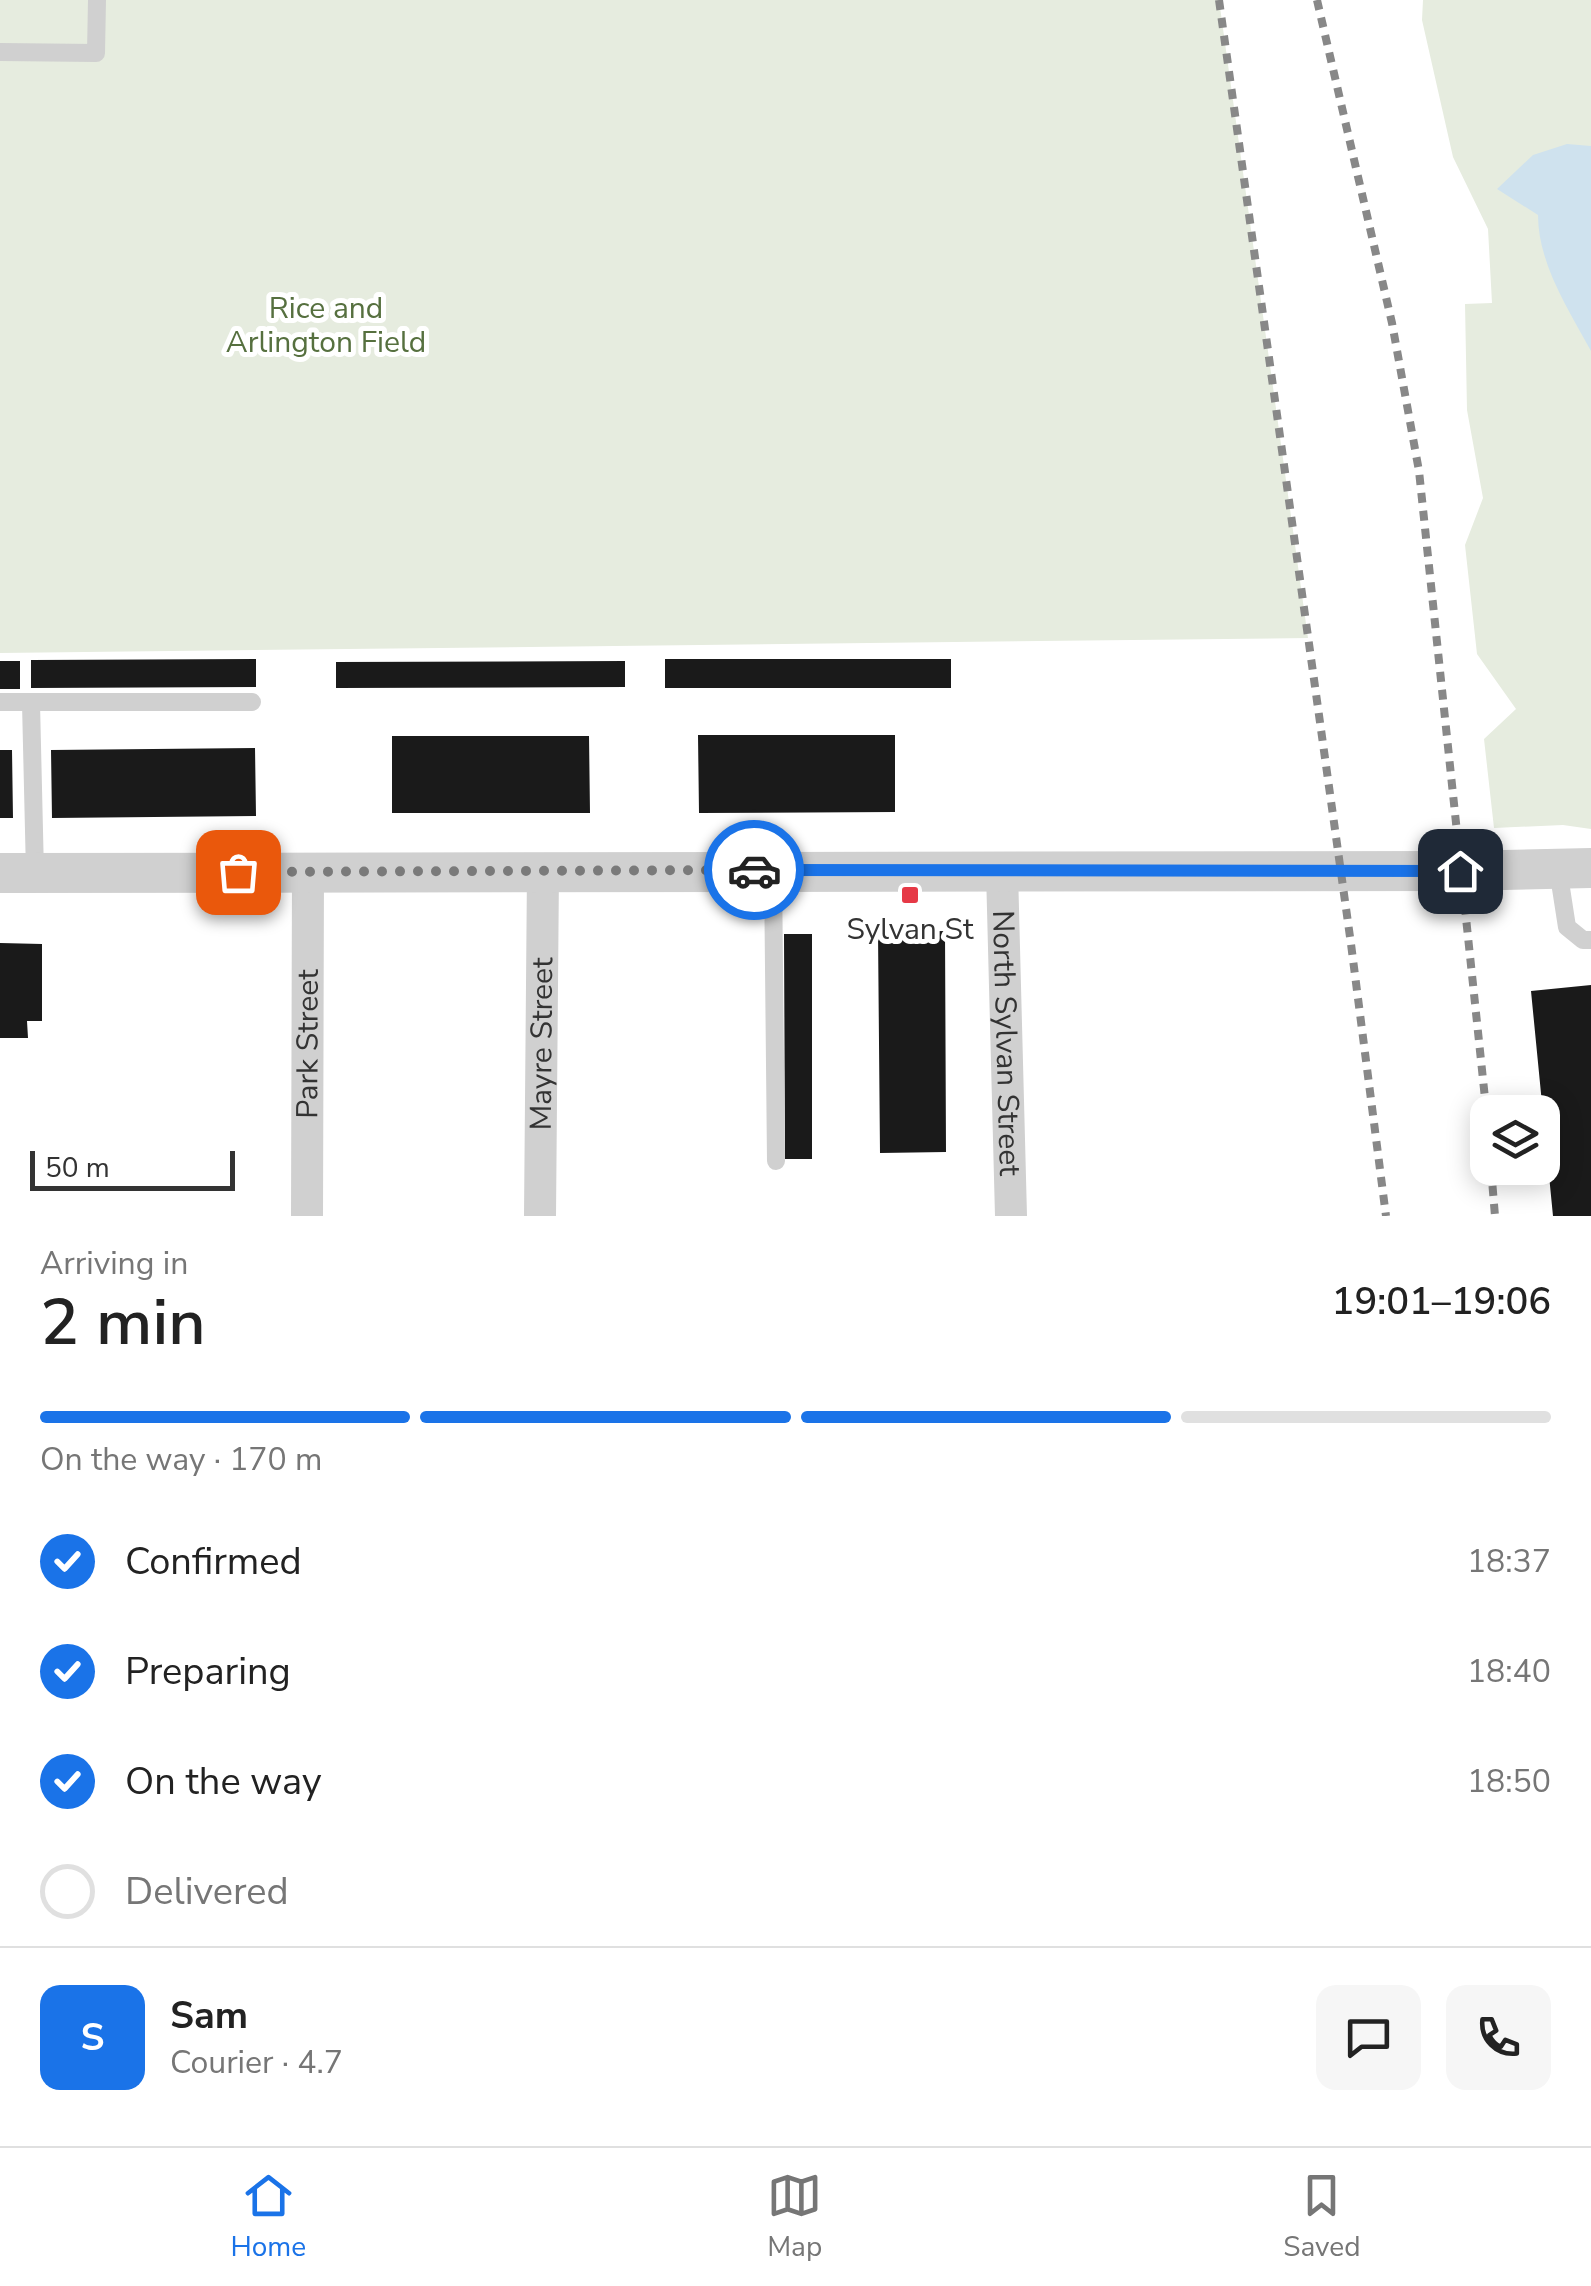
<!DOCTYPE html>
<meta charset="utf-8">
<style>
body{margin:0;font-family:"Nunito Sans",sans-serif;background:#f6f6f6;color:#222;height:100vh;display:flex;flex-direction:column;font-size:38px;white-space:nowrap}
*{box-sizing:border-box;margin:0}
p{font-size:32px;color:#767676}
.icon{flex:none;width:55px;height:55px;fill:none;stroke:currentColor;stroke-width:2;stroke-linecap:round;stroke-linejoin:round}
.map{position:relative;height:1216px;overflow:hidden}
.details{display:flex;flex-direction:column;background:#fff;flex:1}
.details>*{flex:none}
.tools{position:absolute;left:1470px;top:1095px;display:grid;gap:20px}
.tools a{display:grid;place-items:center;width:90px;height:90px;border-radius:20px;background:#fff;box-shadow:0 5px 25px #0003;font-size:50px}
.scale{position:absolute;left:30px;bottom:25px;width:205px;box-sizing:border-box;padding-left:10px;border:5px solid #333;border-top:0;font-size:28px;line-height:35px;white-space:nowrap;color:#333;-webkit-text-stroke:8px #fff;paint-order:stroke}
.pin{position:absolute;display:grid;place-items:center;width:85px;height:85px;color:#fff;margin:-42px;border-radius:20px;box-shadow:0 5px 15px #0006}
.courier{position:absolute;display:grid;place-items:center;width:100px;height:100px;margin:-50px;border:8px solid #1a73e8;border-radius:50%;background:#fff;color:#222;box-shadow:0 2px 12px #0007}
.headline em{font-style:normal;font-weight:600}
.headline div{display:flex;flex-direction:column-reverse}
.headline{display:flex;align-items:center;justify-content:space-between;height:170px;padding:0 40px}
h1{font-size:65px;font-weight:600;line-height:75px}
.bar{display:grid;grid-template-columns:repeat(4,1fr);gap:15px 10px;align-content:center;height:120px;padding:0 40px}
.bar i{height:12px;border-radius:8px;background:#e0e0e0}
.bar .active{background:#1a73e8}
.bar p{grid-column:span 4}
.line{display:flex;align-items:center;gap:25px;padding:0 40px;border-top:2px solid #e0e0e0}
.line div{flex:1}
.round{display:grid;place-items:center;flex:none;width:105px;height:105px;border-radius:20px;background:#f6f6f6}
ol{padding:0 40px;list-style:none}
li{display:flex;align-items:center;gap:30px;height:110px}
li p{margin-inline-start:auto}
li .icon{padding:10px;border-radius:50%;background:#1a73e8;color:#fff;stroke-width:4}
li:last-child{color:#767676}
li i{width:55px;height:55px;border:5px solid #e0e0e0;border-radius:50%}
.dock{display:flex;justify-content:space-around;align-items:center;height:140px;border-top:2px solid #e0e0e0;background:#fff;font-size:28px;color:#767676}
.dock a{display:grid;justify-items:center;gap:5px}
.dock .active{color:#1a73e8}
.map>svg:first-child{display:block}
.green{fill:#e6ecdf}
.water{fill:#cfe2ee}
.building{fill:#1a1a1a}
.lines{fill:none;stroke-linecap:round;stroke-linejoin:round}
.service{stroke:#d0d0d0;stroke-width:18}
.minor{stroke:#d0d0d0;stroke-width:32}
.tertiary{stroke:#d0d0d0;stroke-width:40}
.rail{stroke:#888;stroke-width:8;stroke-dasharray:10 8;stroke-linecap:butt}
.done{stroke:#7a7a7a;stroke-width:10;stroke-dasharray:0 18}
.route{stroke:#1a73e8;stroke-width:12}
.poi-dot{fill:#e63946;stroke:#fff;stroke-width:4}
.labels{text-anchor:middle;stroke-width:10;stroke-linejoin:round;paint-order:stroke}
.park-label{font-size:30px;fill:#56703f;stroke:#fff}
.poi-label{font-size:30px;fill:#333;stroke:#fff}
.street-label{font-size:30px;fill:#333;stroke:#fff}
</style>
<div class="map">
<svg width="1591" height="1216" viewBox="0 0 1591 1216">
<rect width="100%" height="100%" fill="#fff"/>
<!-- green -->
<path class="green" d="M0,0H1219L1308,638L0,653Z
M1423,0H1591V829L1563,825L1494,828L1484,739L1516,709L1477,654L1465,545L1483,498L1467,410L1465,304L1492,303L1488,229L1453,157L1422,20Z"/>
<!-- water -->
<path class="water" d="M1567,144L1591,146V351C1568,309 1538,263 1538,215L1497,189L1533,155Z"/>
<!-- building -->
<path class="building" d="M256,659V687L31,688V660Z
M665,659H951V688H665Z
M0,661H20V689H0Z
M625,661V687L336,688V662Z
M698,735H895V812L699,813Z
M392,736H589L590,813H392Z
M255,748L256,816L52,818L51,750Z
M0,750H12L13,818H0Z
M945,931L946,1152L880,1153L878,932Z
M784,934H812V1159H785Z
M0,943L42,944V1021H27L28,1038H0Z
M1591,985V1216H1553L1531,991Z"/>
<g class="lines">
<!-- service -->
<path class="service" d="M0,52L96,53L97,0
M0,702H252
M31,703L35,873
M1558,869L1567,927L1583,940H1591
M773,870L776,1161"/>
<!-- minor -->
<g class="minor">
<path id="s1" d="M1002,871L1011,1216"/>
<path id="s2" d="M307,1216L308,871"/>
<path id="s3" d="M540,1216L543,870"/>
</g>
<!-- tertiary -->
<path class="tertiary" d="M0,873L1460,871L1591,868"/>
<!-- rail -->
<path class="rail" d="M1219,0L1351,944L1386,1216
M1317,0L1392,323L1419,471L1488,1127
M1491,1168L1495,1216"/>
</g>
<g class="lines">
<!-- done -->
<path class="done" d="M238,872L754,870"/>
<!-- route -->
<path class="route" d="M754,870L1460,871"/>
</g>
<!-- markers -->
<rect class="poi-dot" x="900" y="885" width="20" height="20" rx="5"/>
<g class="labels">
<!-- park labels -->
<g class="park-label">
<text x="326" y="318">Rice and<tspan x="326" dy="34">Arlington Field</tspan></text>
</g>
<!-- poi labels -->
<g class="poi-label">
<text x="910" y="939">Sylvan St</text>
</g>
<!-- street labels -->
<g class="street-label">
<text dy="10" stroke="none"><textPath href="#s3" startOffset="172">Mayre Street</textPath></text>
<text dy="10" stroke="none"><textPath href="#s1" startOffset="172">North Sylvan Street</textPath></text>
<text dy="10" stroke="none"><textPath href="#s2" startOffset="172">Park Street</textPath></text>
</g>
</g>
</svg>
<div class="tools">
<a><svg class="icon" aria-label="layers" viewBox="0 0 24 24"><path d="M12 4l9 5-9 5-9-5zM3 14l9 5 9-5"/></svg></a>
</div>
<div class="scale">50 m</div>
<div class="pin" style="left:238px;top:872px;background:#ea580c"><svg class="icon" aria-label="bag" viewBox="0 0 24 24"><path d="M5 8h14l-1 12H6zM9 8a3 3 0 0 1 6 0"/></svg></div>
<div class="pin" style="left:1460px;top:871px;background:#1f2937"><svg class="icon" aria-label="home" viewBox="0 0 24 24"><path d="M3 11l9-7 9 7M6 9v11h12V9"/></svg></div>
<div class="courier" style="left:754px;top:870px"><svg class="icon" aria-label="car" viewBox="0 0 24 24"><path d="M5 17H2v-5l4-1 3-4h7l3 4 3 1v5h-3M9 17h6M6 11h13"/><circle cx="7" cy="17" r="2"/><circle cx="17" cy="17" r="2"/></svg></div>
</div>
<section class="details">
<div class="headline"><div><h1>2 min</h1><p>Arriving in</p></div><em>19:01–19:06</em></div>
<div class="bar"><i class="active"></i><i class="active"></i><i class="active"></i><i></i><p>On the way · 170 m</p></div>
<ol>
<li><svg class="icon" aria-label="check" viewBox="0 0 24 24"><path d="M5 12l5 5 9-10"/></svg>Confirmed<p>18:37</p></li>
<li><svg class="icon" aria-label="check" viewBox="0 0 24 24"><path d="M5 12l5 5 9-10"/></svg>Preparing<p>18:40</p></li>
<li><svg class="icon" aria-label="check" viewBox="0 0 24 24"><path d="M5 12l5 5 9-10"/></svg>On the way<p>18:50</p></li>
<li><i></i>Delivered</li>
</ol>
<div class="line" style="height:180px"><b class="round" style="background:#1a73e8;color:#fff">S</b><div><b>Sam</b><p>Courier · 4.7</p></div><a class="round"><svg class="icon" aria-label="chat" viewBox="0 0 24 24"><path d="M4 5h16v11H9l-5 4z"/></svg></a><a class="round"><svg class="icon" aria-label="phone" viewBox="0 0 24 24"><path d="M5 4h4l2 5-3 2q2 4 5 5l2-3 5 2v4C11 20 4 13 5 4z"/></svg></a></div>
</section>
<nav class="dock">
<a class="active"><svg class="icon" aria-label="home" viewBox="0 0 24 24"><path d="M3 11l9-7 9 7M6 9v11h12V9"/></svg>Home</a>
<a><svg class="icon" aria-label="map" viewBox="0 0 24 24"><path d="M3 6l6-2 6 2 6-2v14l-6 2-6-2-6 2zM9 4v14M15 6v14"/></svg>Map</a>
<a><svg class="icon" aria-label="saved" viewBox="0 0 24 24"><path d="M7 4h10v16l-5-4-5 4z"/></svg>Saved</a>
</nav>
